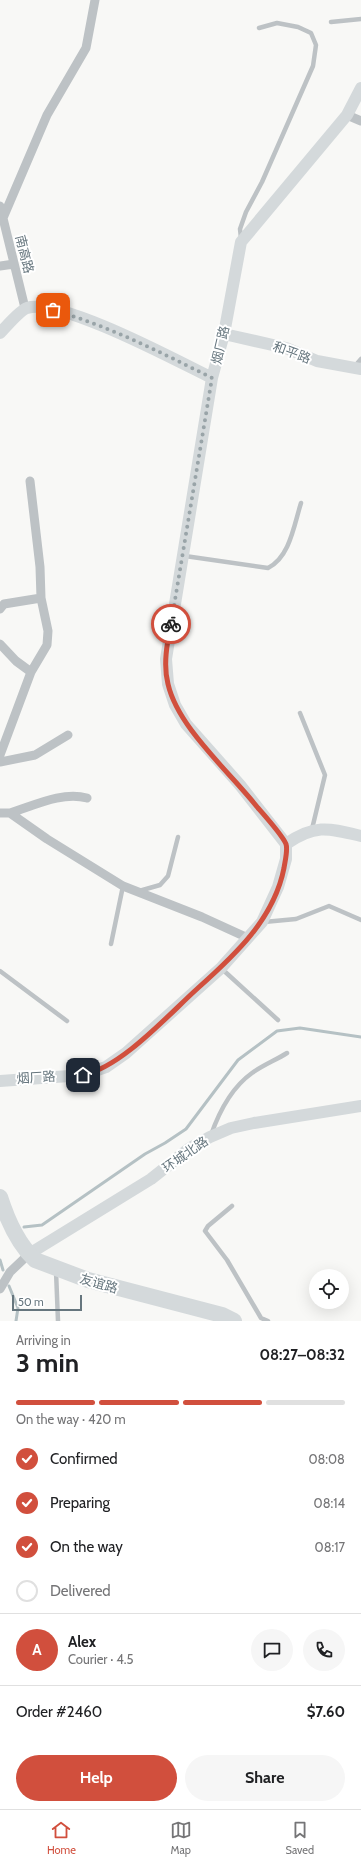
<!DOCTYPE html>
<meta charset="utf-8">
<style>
body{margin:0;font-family:Cabin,"Noto Sans SC",sans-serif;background:#f6f6f6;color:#202124;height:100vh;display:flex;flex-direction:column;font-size:15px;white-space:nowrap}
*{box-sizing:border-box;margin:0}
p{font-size:13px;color:#757577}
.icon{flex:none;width:22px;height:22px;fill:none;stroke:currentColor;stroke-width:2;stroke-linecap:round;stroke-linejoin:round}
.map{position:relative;height:1321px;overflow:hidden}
.sheet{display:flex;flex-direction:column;background:#fff;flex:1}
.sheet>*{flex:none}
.tools{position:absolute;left:309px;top:1269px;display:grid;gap:8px}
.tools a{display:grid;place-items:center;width:40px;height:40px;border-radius:50%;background:#fff;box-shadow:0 4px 16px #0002;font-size:20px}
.scale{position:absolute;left:12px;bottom:10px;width:70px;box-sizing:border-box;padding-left:4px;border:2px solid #66767e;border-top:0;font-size:11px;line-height:14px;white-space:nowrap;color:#66767e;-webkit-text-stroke:3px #fff;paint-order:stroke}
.pin{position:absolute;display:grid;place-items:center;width:34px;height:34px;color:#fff;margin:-17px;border-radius:8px;box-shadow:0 2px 6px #0006}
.courier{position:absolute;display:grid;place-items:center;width:40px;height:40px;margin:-20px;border:3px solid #d14f3d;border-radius:50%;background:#fff;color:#222;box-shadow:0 1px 5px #0007}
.head em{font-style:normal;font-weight:800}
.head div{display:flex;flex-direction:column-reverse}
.head{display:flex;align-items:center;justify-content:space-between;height:68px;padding:0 16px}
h1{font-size:26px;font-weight:800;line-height:30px}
.bar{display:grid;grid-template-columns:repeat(4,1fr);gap:6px 4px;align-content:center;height:48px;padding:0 16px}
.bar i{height:5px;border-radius:3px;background:#e0e0e0}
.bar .on{background:#d14f3d}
.bar p{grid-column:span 4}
.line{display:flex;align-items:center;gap:10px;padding:0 16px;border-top:1px solid #e0e0e0}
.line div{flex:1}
.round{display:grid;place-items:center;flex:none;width:42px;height:42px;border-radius:21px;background:#f6f6f6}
ol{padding:0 16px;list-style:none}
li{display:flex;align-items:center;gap:12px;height:44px}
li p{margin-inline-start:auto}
li .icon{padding:4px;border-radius:50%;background:#d14f3d;color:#fff;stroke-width:4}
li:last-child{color:#757577}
li i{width:22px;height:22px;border:2px solid #e0e0e0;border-radius:50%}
.primary-button{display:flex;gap:8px;margin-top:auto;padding:8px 16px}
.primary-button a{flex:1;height:46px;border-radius:24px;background:#d14f3d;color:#fff;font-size:16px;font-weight:800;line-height:46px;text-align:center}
.primary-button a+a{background:#f6f6f6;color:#202124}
.tab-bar{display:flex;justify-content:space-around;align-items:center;height:56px;border-top:1px solid #e0e0e0;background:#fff;font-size:11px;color:#757577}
.tab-bar a{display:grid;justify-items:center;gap:2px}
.tab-bar .on{color:#d14f3d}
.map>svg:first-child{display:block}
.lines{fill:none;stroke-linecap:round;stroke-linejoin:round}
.stream{stroke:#b5c1c4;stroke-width:3}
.lane{stroke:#bdc2c5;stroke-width:4.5}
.street{stroke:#bdc2c5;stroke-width:9}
.secondary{stroke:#d4d9db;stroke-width:12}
.highway{stroke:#d4d9db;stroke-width:16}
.done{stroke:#99a4a8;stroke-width:4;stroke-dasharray:0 7.2}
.route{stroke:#d14f3d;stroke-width:5}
.labels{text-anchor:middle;stroke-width:4;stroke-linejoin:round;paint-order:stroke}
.street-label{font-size:13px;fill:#66767e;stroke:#fff}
</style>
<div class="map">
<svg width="361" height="1321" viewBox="0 0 361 1321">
<rect width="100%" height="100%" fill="#f8f8f6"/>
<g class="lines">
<!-- stream -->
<path class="stream" d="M24,1227L42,1225L145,1154L165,1143L186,1129L238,1060L277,1031L300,1028L361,1037
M0,1260L3,1270
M9,1286L18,1308L16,1321"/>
<!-- lane -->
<path class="lane" d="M331,22L361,19
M241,238L240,229L246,212L262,182L313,66L316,45L311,33L298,27L277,23L259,28
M355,366L361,359
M185,556L268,568C290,557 294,525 301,503
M300,713L325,775L312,829
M139,891L160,885L168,876L178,837
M264,922L296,919L329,906L361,920
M111,944L123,886
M222,969L278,1020
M0,971L67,1021
M211,1135C219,1112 231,1088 252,1073C263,1065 276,1060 287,1053
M232,1206L208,1226L205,1231L227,1260L261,1318L268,1321
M56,1271L58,1321"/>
<!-- street -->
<path class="street" d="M347,115L361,121
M0,206L25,308
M3,218L47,115L86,48L95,0
M0,266L14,264
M0,609L4,604L41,598L40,567L30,481
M0,644L16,661L31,672
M0,755L31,672L47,645L48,631L41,598
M0,762L35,755L68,735
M0,813H10L47,839L123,886L202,917L248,938
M10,813C33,806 62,791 87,798
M0,1289L10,1272L29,1254"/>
<!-- secondary -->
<path class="secondary" d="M0,333C6,327 20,310 27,308C59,297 179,362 212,378
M224,334L286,348L317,361L361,369
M286,844C315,824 328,828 361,836
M0,1081L83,1075L106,1067L126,1053L221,968L262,922L278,887L286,859V844L240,785L186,724L175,705L168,684L166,659L212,378L224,334L241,242L347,115L361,88
M29,1254L151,1179L190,1148L210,1137L231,1128L254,1123L361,1106"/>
<!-- highway -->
<path class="highway" d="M0,1197C7,1219 18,1244 35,1260L88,1280L222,1315L234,1321"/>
</g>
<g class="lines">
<!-- done -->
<path class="done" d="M53,310C109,326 160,352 212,378L171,624"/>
<!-- route -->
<path class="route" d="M83,1075C122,1067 168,1015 198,988C235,955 274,919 284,868C285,861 288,850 286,844C282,835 265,816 258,808C230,772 178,728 168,684C163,665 167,643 171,624"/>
</g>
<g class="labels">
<!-- street labels -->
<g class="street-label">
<text transform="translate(25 254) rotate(76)" y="5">南高路</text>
<text transform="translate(220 345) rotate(-77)" y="5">烟厂路</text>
<text transform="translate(292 352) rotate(20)" y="5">和平路</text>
<text transform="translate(36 1077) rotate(-4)" y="5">烟厂路</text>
<text transform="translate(185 1154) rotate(-35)" y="5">环城北路</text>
<text transform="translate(99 1283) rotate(16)" y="5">友谊路</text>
</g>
</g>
</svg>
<div class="tools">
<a><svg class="icon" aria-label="locate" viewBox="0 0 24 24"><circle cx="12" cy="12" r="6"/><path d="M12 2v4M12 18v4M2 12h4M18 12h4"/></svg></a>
</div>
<div class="scale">50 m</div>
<div class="pin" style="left:53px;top:310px;background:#ea580c"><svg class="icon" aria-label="bag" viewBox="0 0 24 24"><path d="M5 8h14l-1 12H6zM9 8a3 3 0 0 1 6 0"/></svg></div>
<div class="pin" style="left:83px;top:1075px;background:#1f2937"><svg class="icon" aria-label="home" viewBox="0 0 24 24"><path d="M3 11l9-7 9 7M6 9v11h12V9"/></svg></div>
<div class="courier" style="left:171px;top:624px"><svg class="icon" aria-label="bike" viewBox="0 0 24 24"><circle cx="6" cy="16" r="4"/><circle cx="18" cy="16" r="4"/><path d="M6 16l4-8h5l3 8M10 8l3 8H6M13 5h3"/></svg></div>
</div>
<section class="sheet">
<div class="head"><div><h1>3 min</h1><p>Arriving in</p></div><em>08:27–08:32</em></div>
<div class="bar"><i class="on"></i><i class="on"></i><i class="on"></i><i></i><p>On the way · 420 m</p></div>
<ol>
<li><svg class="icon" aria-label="check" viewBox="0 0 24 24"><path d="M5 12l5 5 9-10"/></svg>Confirmed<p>08:08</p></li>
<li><svg class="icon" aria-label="check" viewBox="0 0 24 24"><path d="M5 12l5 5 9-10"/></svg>Preparing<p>08:14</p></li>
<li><svg class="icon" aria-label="check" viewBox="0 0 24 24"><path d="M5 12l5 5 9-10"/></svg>On the way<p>08:17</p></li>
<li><i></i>Delivered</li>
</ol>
<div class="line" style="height:72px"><b class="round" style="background:#d14f3d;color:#fff">A</b><div><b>Alex</b><p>Courier · 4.5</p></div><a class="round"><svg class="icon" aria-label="chat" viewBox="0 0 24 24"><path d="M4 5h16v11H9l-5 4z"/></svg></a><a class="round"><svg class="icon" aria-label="phone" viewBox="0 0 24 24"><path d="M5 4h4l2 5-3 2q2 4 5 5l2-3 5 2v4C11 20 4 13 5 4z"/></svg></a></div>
<div class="line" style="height:52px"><div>Order #2460</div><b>$7.60</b></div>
<div class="primary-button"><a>Help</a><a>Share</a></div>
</section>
<nav class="tab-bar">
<a class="on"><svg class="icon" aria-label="home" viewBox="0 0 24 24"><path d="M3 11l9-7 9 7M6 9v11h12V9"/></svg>Home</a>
<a><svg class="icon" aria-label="map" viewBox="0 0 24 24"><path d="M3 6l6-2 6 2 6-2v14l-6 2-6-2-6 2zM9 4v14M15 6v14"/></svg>Map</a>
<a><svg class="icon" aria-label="saved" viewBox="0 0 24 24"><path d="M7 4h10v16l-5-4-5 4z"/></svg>Saved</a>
</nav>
